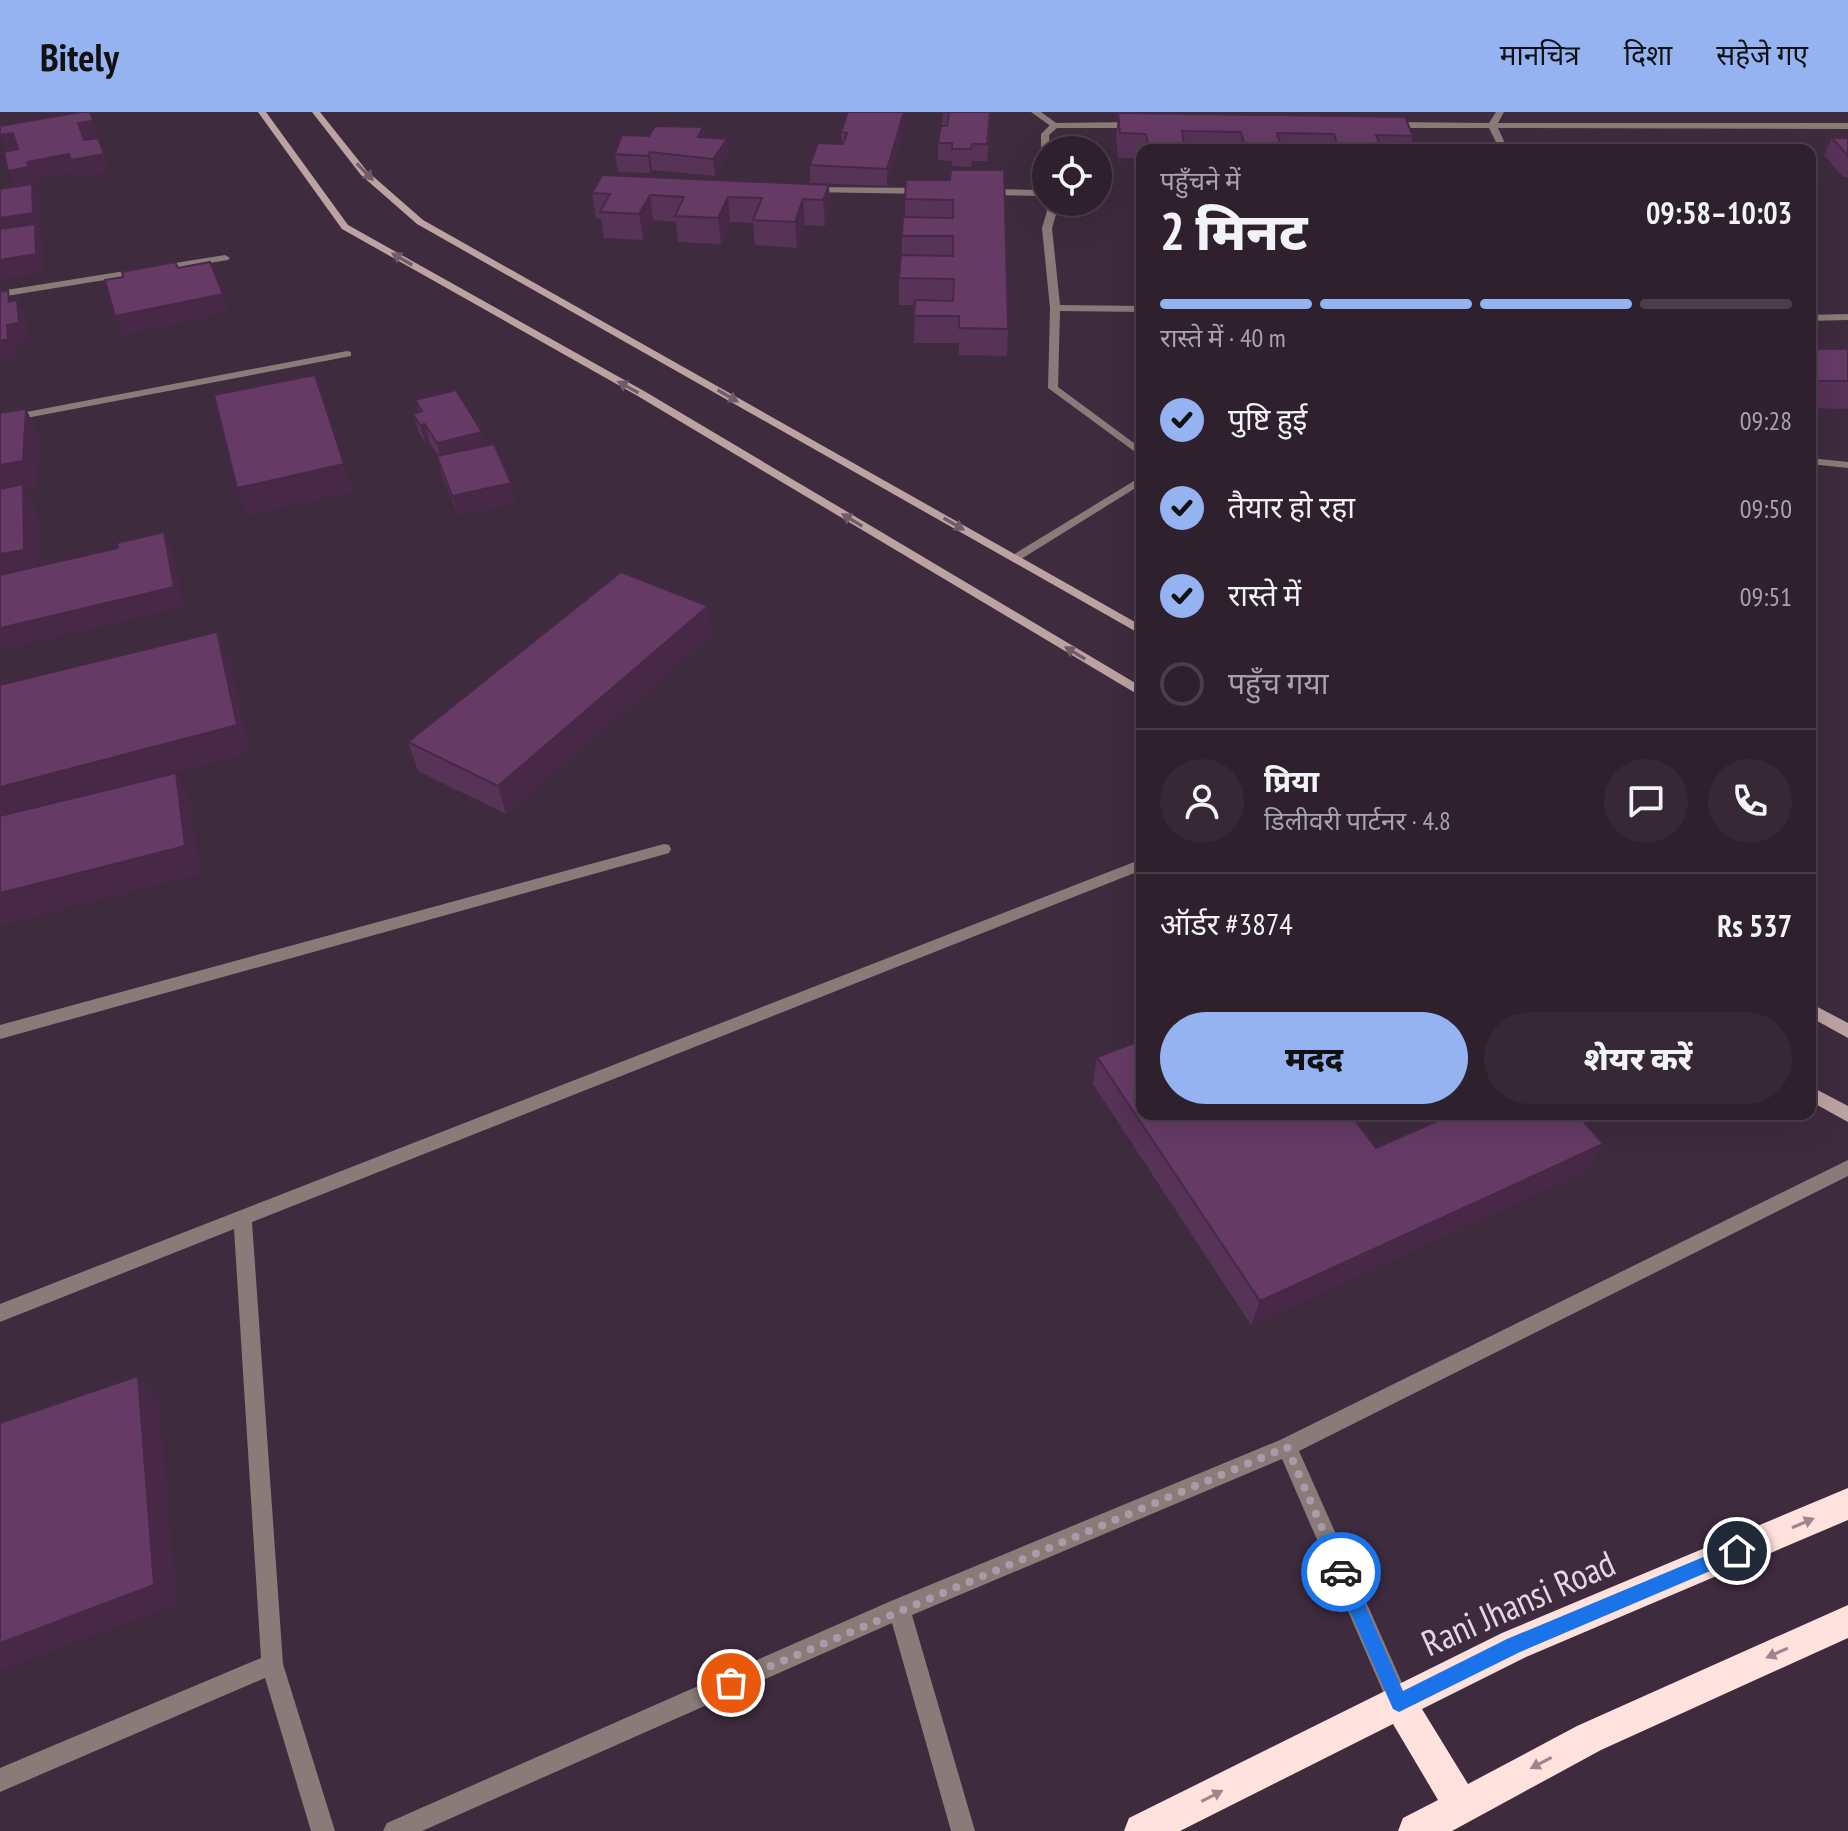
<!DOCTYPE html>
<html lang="hi">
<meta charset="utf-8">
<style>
body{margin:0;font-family:"PT Sans Narrow","Noto Sans Devanagari",sans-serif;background:#372836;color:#f1f3f6;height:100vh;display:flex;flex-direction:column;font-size:30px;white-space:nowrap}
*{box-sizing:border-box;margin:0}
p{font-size:26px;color:#a7a3aa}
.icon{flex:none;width:44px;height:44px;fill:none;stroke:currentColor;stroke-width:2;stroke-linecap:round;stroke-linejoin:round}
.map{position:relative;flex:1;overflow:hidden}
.details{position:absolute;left:1136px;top:32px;width:680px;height:976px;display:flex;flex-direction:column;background:#2f202e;border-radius:16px;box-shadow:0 8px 32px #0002,0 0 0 2px #4a3e4a}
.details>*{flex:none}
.controls{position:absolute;left:1032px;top:24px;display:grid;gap:16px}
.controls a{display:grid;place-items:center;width:80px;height:80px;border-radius:50%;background:#2f202e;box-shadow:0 8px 32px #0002,0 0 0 2px #4a3e4a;font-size:40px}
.pin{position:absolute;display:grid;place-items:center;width:68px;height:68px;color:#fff;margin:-34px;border:4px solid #fff;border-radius:50%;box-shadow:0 2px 8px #0007}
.courier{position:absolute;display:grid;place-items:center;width:80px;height:80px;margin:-40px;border:6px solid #1a73e8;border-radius:50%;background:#fff;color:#222;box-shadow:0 2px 10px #0007}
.overview em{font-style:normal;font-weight:800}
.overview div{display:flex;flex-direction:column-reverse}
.overview{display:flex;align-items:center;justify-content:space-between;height:136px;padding:0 24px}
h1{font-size:52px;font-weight:800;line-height:60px}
.bar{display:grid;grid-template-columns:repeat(4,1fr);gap:12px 8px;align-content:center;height:96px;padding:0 24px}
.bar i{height:10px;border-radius:6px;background:#4a3e4a}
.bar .on{background:#95b2f1}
.bar p{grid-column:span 4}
.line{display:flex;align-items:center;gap:20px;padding:0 24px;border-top:2px solid #4a3e4a}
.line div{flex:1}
.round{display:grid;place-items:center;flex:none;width:84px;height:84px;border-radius:42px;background:#372836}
ol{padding:0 24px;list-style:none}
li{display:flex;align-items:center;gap:24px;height:88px}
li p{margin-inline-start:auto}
li .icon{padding:8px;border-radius:50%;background:#95b2f1;color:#111;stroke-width:4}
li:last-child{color:#a7a3aa}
li i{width:44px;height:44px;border:4px solid #4a3e4a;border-radius:50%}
.action{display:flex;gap:16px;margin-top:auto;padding:16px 24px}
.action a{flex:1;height:92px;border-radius:48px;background:#95b2f1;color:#111;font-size:32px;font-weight:800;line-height:92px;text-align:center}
.action a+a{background:#372836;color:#f1f3f6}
header{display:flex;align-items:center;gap:48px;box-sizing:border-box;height:112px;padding:0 40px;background:#95b2f1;color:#111}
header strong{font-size:38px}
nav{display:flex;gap:44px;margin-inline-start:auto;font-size:28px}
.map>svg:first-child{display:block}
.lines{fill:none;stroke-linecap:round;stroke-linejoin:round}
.lane{fill:#8a7b79;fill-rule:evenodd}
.street{fill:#8a7b79;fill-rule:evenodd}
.secondary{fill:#bca3a1;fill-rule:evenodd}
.highway{fill:#ffe1dd;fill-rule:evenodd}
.wall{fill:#573357}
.shaded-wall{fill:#472947}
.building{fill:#653b65;stroke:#472947;stroke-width:2}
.oneway{fill:#715b66}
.oneway2{fill:#9f868e}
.route{fill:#1a73e8}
.done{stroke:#aa9ba9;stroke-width:8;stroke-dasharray:0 14.4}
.labels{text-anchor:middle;stroke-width:6;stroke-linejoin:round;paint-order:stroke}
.near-street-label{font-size:36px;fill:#e4d7e3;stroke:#3f2b3e}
</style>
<header>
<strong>Bitely</strong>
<nav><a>मानचित्र</a><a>दिशा</a><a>सहेजे गए</a></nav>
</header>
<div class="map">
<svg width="1848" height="1719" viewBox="0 0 1848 1719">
<rect width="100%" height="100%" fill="#3f2b3e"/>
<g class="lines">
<!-- lane -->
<path class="lane" d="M1031,0H1041L1059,13L1052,15Z
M225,143L230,146L228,148L0,185V179Z
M347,239L351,240V244L0,311V305Z"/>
<!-- street -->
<path class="street" d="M1496,0H1504L1498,11H1848V17L1498,16L1508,38H1500L1489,16H1390L1386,13L1390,10L1489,11Z
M1052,11L1138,10L1142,13L1138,16H1057L1049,23L1050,38H1046V90H1053L1057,99L1052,116L1060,193L1142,194V200L1060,199L1058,275L1142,337V345L1048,276L1050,196L1042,116L1047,99L1041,84L985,83L981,80L985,77L1041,78V22Z
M809,75L926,76L930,79L926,82L806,80L805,78Z
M1848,202V208L1810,209V203Z
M1810,346L1848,350V356L1810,352Z
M1142,364V372L1018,449L1014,450L1008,446Z
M664,732L669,733L671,737L669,741L0,927V913Z
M1142,747V758L252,1110L283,1552L335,1719H311L265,1566L0,1680V1656L261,1546L234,1117L0,1210V1192Z
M1848,1048V1064L1299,1339L1407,1582L1410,1590L1407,1598L1399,1601L1391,1598L1282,1347L912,1503L975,1719H951L892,1511L422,1719H383L387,1711L891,1489L1280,1328Z"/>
<!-- secondary -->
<path class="secondary" d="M258,0H266L348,113L644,279L1142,575V585L636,283L342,117Z
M312,0H320L367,59L423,108L1142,514V523L417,112L361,63Z
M1810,891L1848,911V926L1810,905Z
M1810,974L1848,994V1010L1810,989Z"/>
<!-- highway -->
<path class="highway" d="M1848,1376V1408L1526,1545L1422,1597L1468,1672L1577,1614L1848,1493V1526L1601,1638L1452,1719H1398L1403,1706L1438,1688L1393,1612L1180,1719H1124L1129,1706L1502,1521Z"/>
</g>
<!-- wall -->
<path class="wall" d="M943,0H991L987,49H972L971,55L952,54V49L938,48V31L942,14Z
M1118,1L1413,24L1410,38H1142V46H1118L1116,25Z
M905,11L887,74L810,71V53L842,32L841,20Z
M703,15L705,26L727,27L728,44L715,64L652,58L650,61L618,60L615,42L649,24Z
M1832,26H1848V65H1843L1824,43Z
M950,68L1008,217L1007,244L959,243V231H914L915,193H899V166L902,143V124L905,105V87Z
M829,73L830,98L825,114L805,113L797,136L755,133L753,111L730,110L721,132L678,130L676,110L653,108L643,128L604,126L601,107L596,106L592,81Z
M1810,237H1848V297L1810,296Z
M415,288L482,320L485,334L516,391L458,403L442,364L437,344H438L430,331L426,332L419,321L413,302L419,300Z
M712,523L506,702L418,659L408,630Z
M1097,945L1376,1036L1603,1032L1587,1058L1251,1213L1093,972Z"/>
<!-- shaded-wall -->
<path class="shaded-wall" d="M43,0H61L44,3Z
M90,0L110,60L78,65L76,60L35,67L36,73L33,74L40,90L41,118L38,119L43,130L44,161L4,167L2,163L0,164V106L16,77L8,59L27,50L78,11Z
M904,0H905V11L887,74V57Z
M703,15L705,32L698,25Z
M13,21L21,38L7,40L0,23Z
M727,27L728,44L715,64L713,47Z
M650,40L652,58L650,61L648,44Z
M829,73L830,98L825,114L823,88Z
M650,83L653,108L643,128L639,102Z
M728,85L730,110L721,132L718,106Z
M803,87L805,113L797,136L795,110Z
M223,182L229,201L123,223L115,204Z
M17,188L26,207L28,229L16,232L17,246L0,249V229Z
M26,297L40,325L37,377L26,379L38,401L39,466L0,474V353Z
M425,312L430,331L426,332L420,313Z
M482,320L487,339L442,351L437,331Z
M344,352L354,380L248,404L237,376Z
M511,371L516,391L458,403L452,384Z
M164,420L173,440L184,495L3,538L0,532V516Z
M708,494L712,523L506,702L498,674Z
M217,520L230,548L250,641L176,661L191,689L200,762L0,814V675Z
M1603,1032L1587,1058L1251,1213L1260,1189Z
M138,1264L159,1287L177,1492L0,1559V1531Z"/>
<!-- building -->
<path class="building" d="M81,0H90L93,9L78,11L84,28L98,26L104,42L71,48L69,42L27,50L29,55L8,59L4,40L18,37L13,21L0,23V14Z
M848,0H904L887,57L810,53L818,31L843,32L847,21L841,20Z
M943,0H990L987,32H972L971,37H952V31H938L941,14H947L949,1Z
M1118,1L1405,5L1413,24L1376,23L1382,38H1339L1334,22L1277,21L1282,38H1246L1241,20L1182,19L1185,38H1149L1146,22L1120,21Z
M655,14L703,15L698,25L727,27L713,47L650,40L648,44L615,42L622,23L649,24Z
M1832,26H1848V44Z
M951,58H1004L1008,217L959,216V204H914L915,188L953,189L954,167L899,166L901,143L953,144V124H902L903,105L953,106V88L905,87L906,68H950Z
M602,63L829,73L823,88L803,87L795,110L753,108L762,86L728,85L718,106L675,104L684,85L650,83L639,102L600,100L610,82L592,81Z
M32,72L33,101L0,106V77Z
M35,112L36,142L0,148V117Z
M175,150L178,156L210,150L223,182L115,204L105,168L123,165L122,160Z
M8,178L9,190L17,188L19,211L7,213L8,227L0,229V180Z
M1810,237H1848V269H1810Z
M315,263L344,352L237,376L214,283Z
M456,278L482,320L437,331L425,312L420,313L413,302L422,299L415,288Z
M26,297L23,349L0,353V301Z
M494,332L511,371L452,384L437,344Z
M23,372L24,438L0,442V377Z
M164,420L174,475L0,516V463L118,436L117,431Z
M621,460L708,494L498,674L408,630Z
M217,520L237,613L0,675V573Z
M176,661L185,734L0,781V704Z
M1142,928V1002H1350L1376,1036L1453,1002H1577L1603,1032L1260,1189L1097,945Z
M138,1264L154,1473L0,1531V1311Z"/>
<!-- one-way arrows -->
<defs><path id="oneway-solid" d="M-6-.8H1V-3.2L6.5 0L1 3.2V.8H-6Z" transform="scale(2)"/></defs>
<g class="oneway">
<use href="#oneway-solid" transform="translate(365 60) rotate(46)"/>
<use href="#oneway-solid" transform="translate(402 147) rotate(-150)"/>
<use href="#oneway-solid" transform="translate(628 275) rotate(-151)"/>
<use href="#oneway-solid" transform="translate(728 284) rotate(30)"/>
<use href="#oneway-solid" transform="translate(852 408) rotate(-149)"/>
<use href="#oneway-solid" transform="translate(954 412) rotate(30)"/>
<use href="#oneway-solid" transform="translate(1075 541) rotate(-149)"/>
</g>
<g class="oneway2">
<use href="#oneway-solid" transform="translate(1803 1411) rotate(-23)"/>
<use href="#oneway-solid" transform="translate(1777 1541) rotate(156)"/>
<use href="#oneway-solid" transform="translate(1541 1651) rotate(152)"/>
<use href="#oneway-solid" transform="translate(1212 1684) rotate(-27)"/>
</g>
<!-- route -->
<path class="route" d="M1737,1431L1743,1433V1445L1520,1540L1399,1600L1393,1597L1333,1460L1335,1454H1348L1403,1579L1507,1527Z"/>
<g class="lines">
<!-- done -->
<path class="done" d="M731,1571L1287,1335L1341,1460"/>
</g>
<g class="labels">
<!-- near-street labels -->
<g class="near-street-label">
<text transform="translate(1518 1491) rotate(-24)" y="13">Rani Jhansi Road</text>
</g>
</g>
</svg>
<div class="controls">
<a><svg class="icon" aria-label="locate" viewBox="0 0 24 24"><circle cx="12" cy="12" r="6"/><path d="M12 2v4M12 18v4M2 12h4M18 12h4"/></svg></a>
</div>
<div class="pin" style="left:731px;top:1571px;background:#ea580c"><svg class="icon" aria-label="bag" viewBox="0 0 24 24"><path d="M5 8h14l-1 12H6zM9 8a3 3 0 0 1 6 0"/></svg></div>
<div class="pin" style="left:1737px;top:1439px;background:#1f2937"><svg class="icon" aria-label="home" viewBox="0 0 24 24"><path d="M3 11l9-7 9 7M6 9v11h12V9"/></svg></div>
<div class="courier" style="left:1341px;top:1460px"><svg class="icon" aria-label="car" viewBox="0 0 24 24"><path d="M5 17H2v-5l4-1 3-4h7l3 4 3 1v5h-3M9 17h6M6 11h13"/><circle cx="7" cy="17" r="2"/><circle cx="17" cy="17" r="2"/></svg></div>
<section class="details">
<div class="overview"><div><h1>2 मिनट</h1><p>पहुँचने में</p></div><em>09:58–10:03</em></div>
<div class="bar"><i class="on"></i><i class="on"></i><i class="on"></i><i></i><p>रास्ते में · 40 m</p></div>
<ol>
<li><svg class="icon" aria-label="check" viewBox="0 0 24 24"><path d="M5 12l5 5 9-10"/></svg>पुष्टि हुई<p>09:28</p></li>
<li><svg class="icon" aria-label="check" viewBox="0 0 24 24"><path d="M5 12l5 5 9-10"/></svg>तैयार हो रहा<p>09:50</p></li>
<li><svg class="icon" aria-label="check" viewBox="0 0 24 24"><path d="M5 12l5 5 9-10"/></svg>रास्ते में<p>09:51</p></li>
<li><i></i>पहुँच गया</li>
</ol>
<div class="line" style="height:144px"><a class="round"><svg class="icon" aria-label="person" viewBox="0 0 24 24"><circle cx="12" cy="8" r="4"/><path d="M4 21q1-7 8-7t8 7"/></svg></a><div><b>प्रिया</b><p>डिलीवरी पार्टनर · 4.8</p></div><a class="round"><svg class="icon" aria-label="chat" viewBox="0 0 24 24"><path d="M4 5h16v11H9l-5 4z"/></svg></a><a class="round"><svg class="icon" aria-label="phone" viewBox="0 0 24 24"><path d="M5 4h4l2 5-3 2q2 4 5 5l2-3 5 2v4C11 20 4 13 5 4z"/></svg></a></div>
<div class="line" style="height:104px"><div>ऑर्डर #3874</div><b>Rs 537</b></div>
<div class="action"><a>मदद</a><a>शेयर करें</a></div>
</section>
</div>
